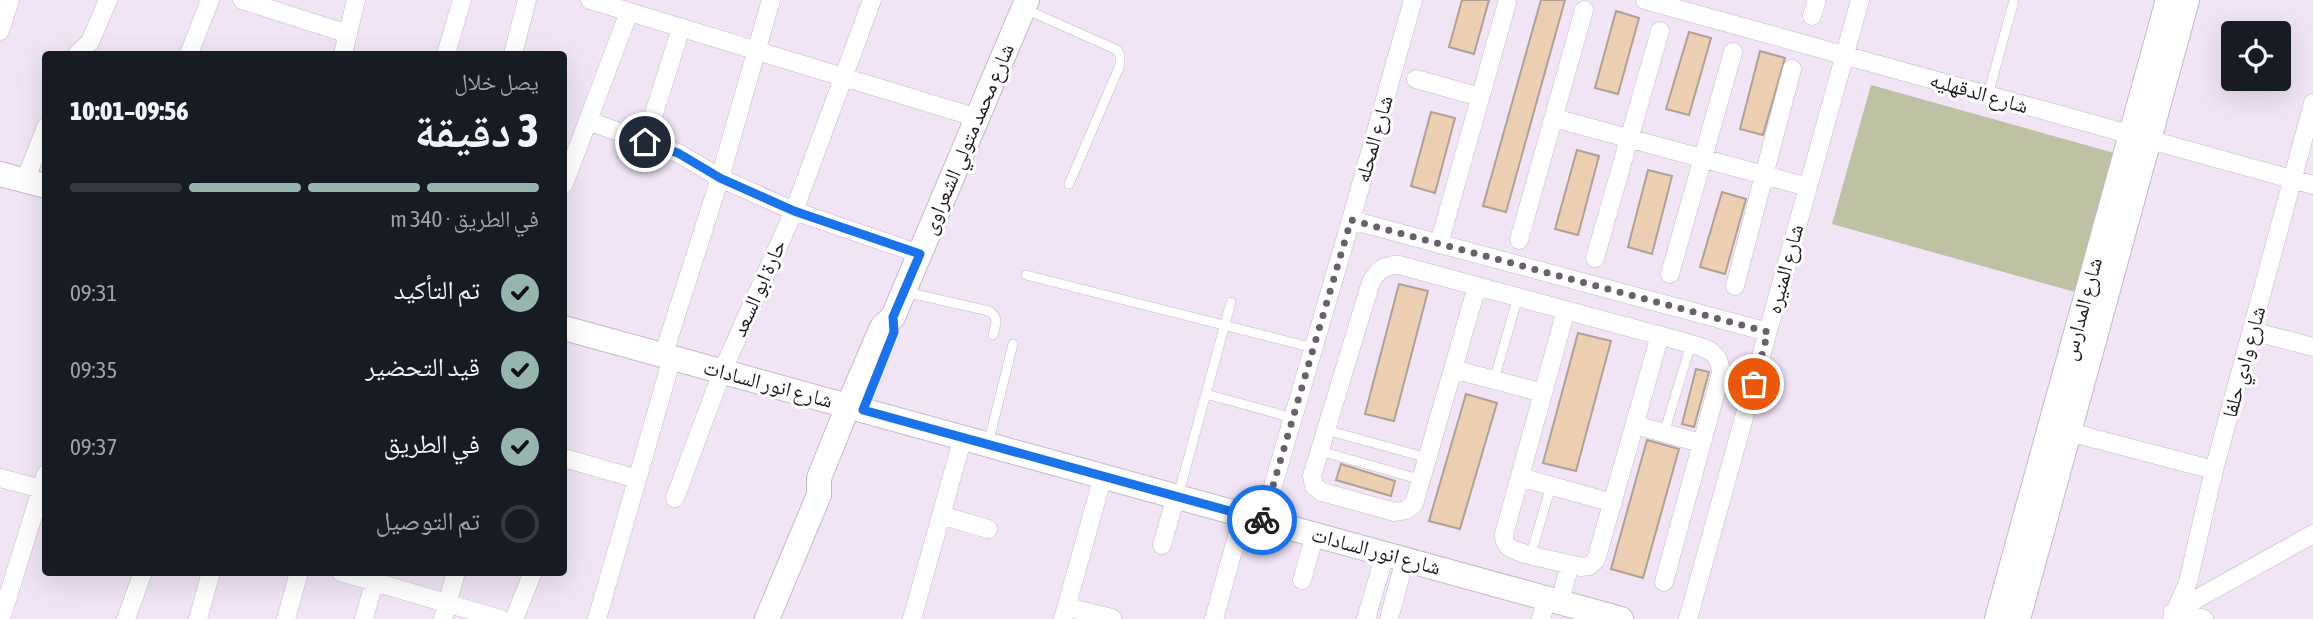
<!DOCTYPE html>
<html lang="ar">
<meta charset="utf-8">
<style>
body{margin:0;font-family:"Asap Condensed","Noto Naskh Arabic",sans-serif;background:#242831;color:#f1f3f6;direction:rtl;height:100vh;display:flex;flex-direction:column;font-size:26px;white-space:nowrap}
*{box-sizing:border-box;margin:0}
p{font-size:23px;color:#9ea1a6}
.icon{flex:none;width:38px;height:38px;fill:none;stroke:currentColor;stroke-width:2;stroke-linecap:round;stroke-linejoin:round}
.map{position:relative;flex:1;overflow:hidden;direction:ltr}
.drawer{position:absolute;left:42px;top:51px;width:525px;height:525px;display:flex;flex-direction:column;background:#171b24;border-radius:7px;box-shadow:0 7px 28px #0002;direction:rtl}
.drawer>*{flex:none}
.fabs{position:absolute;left:2221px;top:21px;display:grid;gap:14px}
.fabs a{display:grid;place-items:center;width:70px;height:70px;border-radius:7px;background:#171b24;box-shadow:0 7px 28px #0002;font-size:35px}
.pin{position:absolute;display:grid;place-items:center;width:60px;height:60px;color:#fff;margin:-30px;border:4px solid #fff;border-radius:50%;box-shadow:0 2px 7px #0007}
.courier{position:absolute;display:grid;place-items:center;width:70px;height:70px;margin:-35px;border:5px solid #1a73e8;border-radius:50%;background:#fff;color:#222;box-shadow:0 2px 9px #0007}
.overview em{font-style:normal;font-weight:800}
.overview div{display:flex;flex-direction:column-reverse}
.overview{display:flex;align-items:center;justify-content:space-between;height:119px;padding:0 28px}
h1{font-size:46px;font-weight:800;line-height:52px}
.bar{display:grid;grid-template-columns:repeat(4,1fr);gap:10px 7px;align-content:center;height:84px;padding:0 28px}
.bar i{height:9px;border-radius:5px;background:#363941}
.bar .selected{background:#97b5af}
.bar p{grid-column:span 4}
ol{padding:0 28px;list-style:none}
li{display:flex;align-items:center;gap:21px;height:77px}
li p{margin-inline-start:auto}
li .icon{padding:7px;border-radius:50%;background:#97b5af;color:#111;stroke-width:4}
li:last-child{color:#9ea1a6}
li i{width:38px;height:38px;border:4px solid #363941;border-radius:50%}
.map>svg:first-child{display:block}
.green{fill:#bec1a3}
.building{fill:#eccfb2;stroke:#afa294;stroke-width:2}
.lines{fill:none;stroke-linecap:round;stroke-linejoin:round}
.lane-casing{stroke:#c5b9c9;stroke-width:10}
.street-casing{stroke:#c5b9c9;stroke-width:19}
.secondary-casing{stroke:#c5b9c9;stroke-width:26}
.lane{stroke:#fff;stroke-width:9}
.street{stroke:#fff;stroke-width:18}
.secondary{stroke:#fff;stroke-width:24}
.done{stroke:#68616b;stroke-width:7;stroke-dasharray:0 12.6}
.route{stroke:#1a73e8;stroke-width:9}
.labels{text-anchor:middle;stroke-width:6;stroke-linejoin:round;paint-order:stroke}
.street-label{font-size:21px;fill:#1f1b21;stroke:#fff}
</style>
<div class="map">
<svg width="2313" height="619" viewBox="0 0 2313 619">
<rect width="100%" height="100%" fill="#f0e4f5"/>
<!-- green -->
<path class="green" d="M1871,85L2114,153L2075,292L1832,224Z"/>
<!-- building -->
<path class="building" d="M1462,0H1489L1474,54L1449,47Z
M1541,0H1565L1506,212L1483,206Z
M1616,11L1639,18L1618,94L1595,88Z
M1689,32L1711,38L1689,115L1666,109Z
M1760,51L1785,58L1763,135L1740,129Z
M1431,112L1455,118L1435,193L1411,186Z
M1577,150L1599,156L1578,235L1555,229Z
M1648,170L1672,176L1652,254L1628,247Z
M1722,192L1746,199L1725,274L1700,267Z
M1399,284L1428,291L1394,421L1365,414Z
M1578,333L1611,341L1576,471L1543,463Z
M1696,369L1709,372L1694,427L1682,424Z
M1466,394L1497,403L1460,529L1429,521Z
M1647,440L1679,449L1643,578L1611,569Z
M1341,464L1395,481L1391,496L1336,480Z"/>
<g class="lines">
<!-- lane casing -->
<g class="lane-casing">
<path id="lane" d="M1025,9L1117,50L1120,55V65L1069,184
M1988,95L2014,0
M1026,275L1314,348
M905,292L989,311C999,317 996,325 993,335
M1494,380L1518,297
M1206,394L1293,418
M1326,430L1428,458
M1664,433L1691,344
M988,444L1013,344
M1320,451L1422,480
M1178,496L1231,302
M1531,554L1551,486"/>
</g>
<!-- street casing -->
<g class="street-casing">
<path id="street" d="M242,0L348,34
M590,0L978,118
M1645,0L2313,185
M1812,16L1817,0
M0,31L10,0
M77,54L90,42L108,0
M189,54L210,0
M343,54L356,0
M446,54L462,0
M513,54L527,0
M1416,79L1480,97
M1554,118L1808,187
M588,121L678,153L720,178L794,211L920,254
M645,142L681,28
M25,181L46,127
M564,184L629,12
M1351,220L1768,332
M1519,240L1584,10
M1439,244L1507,3
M1595,258L1660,31
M1670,274L1733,52
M1477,286L1414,504L1406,510L1395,512L1322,492L1314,486L1312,476L1371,282C1377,270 1386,264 1399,265L1691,344C1708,348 1720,353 1721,373L1664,582
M1735,286L1792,69
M1566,310L1504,534C1504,540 1505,545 1511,548C1523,556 1564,562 1581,567L1589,566L1596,560L1660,335
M2252,331L2313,347
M663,356L720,178L771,0
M1453,369L1543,393
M1635,425L1701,443
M2069,432L2214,470
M564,458L637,479
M1520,477L1613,503
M0,478L46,490
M675,498L722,372L794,211L872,0
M941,515L988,529
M1263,520L1351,220L1413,0
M1162,545L1176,496
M341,572L500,619
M1302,580L1315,534
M1560,601L1570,564
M1066,607L1112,618
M2176,611L2204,619
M2173,612L2313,534
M1,619L46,474
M126,619L143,572
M198,619L211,572
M286,619L299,572
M364,619L377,572
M443,619L456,572
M514,619L533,572
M597,619L672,358
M912,619L963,437
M1063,619L1103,476
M1214,619L1243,515
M1366,619L1385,554
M1389,619L1405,559
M1541,619L1547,598
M1688,619L1860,0
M2172,619L2188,582L2214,470L2313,103"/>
</g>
<!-- secondary casing -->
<g class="secondary-casing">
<path id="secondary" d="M0,174L46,186
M564,328L1621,619
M767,619L819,495V478L848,406L882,327L893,317L1027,0
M1997,619L2168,0
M2018,619L2187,0"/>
</g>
<!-- lane -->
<use href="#lane" class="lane"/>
<!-- street -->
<use href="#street" class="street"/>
<!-- secondary -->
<use href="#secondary" class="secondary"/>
</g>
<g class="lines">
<!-- done -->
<path class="done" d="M1262,520H1263L1351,220L1768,332L1754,384"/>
<!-- route -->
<path class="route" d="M645,142L678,153L720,178L794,211L920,254L893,317L894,332L863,410L1262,520"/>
</g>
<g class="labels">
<!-- street labels -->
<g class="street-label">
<text transform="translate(1979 93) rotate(16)" y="7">شارع الدقهليه</text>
<text transform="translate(968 139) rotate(-67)" y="7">شارع محمد متولي الشعراوى</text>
<text transform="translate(1374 139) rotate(-74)" y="7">شارع المحله</text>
<text transform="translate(1785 269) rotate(-75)" y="7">شارع المنيره</text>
<text transform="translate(759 288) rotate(-66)" y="7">حارة ابو السعد</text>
<text transform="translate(2082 309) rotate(-75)" y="7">شارع المدارس</text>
<text transform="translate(2244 362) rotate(-75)" y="7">شارع وادي حلفا</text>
<text transform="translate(768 384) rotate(15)" y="7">شارع انور السادات</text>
<text transform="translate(1376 551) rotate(15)" y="7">شارع انور السادات</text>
</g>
</g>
</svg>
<div class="fabs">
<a><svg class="icon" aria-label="locate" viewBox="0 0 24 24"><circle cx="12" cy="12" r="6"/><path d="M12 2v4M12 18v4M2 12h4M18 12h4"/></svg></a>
</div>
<div class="pin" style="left:1754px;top:384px;background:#ea580c"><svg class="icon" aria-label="bag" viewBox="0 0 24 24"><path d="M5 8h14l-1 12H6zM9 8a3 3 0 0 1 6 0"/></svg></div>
<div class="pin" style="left:645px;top:142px;background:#1f2937"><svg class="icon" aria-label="home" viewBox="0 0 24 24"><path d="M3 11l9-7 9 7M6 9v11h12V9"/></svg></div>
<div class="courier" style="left:1262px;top:520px"><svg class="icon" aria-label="bike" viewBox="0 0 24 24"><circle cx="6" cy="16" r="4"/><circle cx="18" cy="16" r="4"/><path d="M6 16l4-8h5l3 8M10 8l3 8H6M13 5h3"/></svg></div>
<section class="drawer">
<div class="overview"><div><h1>3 دقيقة</h1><p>يصل خلال</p></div><em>09:56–10:01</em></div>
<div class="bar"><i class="selected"></i><i class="selected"></i><i class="selected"></i><i></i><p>في الطريق · 340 m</p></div>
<ol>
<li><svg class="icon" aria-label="check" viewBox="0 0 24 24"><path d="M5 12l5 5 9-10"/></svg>تم التأكيد<p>09:31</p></li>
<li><svg class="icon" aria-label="check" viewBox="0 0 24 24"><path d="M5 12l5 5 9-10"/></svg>قيد التحضير<p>09:35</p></li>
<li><svg class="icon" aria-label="check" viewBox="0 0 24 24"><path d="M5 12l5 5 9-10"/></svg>في الطريق<p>09:37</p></li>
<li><i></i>تم التوصيل</li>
</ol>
</section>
</div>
